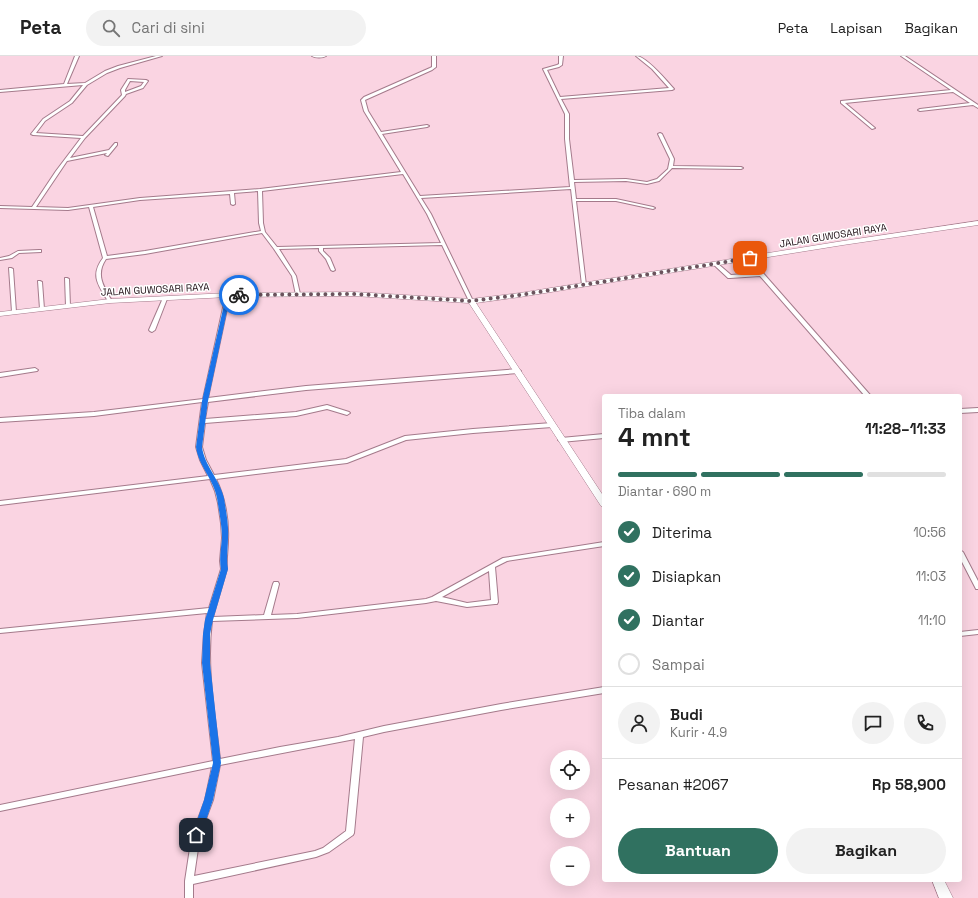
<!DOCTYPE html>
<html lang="id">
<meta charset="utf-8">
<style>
body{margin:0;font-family:"Space Grotesk",sans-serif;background:#f2f2f2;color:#222;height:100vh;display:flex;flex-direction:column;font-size:15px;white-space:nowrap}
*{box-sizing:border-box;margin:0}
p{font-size:13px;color:#767676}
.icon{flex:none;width:22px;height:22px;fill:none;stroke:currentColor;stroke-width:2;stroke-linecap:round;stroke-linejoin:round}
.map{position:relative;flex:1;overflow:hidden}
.drawer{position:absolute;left:602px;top:338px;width:360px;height:488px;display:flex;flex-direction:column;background:#fff;border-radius:4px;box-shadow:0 4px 16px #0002}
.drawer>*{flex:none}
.fabs{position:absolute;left:550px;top:694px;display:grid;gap:8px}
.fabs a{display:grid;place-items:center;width:40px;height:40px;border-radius:50%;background:#fff;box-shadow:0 4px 16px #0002;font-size:20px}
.pin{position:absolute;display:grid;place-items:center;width:34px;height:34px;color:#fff;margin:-17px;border-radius:8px;box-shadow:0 2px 6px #0006}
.courier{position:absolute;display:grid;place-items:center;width:40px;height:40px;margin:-20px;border:3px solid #1a73e8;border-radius:50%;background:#fff;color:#222;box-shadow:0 1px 5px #0007}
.summary em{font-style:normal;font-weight:600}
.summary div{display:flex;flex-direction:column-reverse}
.summary{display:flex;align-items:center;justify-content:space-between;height:68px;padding:0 16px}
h1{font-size:26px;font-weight:600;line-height:30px}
.bar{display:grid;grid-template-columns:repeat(4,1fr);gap:6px 4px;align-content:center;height:48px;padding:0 16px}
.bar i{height:5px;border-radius:3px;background:#e0e0e0}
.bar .current{background:#307160}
.bar p{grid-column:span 4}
.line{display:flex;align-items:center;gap:10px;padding:0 16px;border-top:1px solid #e0e0e0}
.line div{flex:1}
.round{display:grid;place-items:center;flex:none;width:42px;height:42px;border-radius:21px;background:#f2f2f2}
ol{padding:0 16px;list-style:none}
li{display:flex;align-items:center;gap:12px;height:44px}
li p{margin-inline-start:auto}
li .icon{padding:4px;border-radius:50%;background:#307160;color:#fff;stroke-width:4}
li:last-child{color:#767676}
li i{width:22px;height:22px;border:2px solid #e0e0e0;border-radius:50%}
.action{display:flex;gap:8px;margin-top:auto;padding:8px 16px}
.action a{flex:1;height:46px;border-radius:24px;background:#307160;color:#fff;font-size:16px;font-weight:600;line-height:46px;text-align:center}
.action a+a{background:#f2f2f2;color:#222}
header{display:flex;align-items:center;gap:24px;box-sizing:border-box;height:56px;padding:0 20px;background:#fff;border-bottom:1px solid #e0e0e0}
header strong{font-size:19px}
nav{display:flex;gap:22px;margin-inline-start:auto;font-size:14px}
.search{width:280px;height:36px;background:#f2f2f2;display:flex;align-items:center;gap:10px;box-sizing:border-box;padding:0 14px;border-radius:22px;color:#767676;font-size:15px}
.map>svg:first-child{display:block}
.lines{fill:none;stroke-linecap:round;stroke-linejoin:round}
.street-casing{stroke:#a47a8b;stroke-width:2}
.secondary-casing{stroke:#a47a8b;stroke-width:1}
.street{fill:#fff;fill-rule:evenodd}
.secondary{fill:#fff;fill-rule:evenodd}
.route{fill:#1a73e8}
.done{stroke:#6b535d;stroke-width:4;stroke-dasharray:0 7.2}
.labels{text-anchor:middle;stroke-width:3;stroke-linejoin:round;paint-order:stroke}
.far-street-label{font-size:10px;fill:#1e0e15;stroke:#fff}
</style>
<header>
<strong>Peta</strong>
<div class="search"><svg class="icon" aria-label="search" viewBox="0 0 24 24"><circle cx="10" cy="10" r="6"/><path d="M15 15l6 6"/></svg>Cari di sini</div>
<nav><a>Peta</a><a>Lapisan</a><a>Bagikan</a></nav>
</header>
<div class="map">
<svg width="978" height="842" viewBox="0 0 978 842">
<rect width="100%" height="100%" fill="#fad4e2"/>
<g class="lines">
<!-- street casing -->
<g class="street-casing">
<path id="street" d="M75,0H79L67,28L85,27L105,15L118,10L156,0H162L120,12L107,17L87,29L72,47L45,65L36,77L83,80L122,39L121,34L128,23L146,24L148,25L143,32L126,38L125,40L85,82L70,102L109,94L115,87H117V89L108,100L105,99L107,97L67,105L36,151L68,152L140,142L260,133L401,116L364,55L361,44L364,41L430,12L432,11V0H436V11L432,14L365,44L368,55L381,76L427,69L429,70L427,71L382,78L420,140L570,131L565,83V58L543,13L557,9L559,8V0H563L562,9L559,11L547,14L560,41L669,32L652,13L636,0C646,0 667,25 674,33L672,34L561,43L569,58V83L574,124L626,123L647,126L657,123L668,113L670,103L658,78L660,77L662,78L674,103L673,110L741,111L743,112L741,113L672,112L659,125L647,128L626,125L574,126L576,143H616L653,151L655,152L653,153L616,145H576L586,229L584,230L582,229L571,133L421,142L431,158L473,245L471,246L469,245L442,189L323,192V195L330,202L335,214L333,215L331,214L326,203L319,195V192L279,193L296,220L300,238V239H296L292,220L274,193L262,177L145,198L106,203C95,219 104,231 112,245L110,246L108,245C98,229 90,219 103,202L89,151L68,154L0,152V150L32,151L56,115L81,82L33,79L31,78L43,63L70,45L83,29L0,36V34L64,28ZM130,25L144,26L141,30L125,36V34ZM403,118L427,158L441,187L277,191L265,176L263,167L262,135ZM258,135L259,167L261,175L145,195L107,200L93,151L140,144L230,138L231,148L233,149L235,148L234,137Z
M312,0H326C323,2 315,2 312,0Z
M901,0H905L978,49V52L973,49L920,55L918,54L920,53L970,47L953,36L845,47L875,72L872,73L841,47V45L951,34Z
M39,194H41V196L19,197L12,202L0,204V202L9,200L18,195Z
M748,201H752L763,217L871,340H865L760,220L730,222H728L713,208L715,207H717L731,219L758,217L748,202Z
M9,212H11L13,213L16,256L14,257L12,256Z
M65,222H67L69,223L70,250L68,251L66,250Z
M38,225H40L42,226L44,253L42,254L40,253Z
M226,238H228L230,239L208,342L306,330L518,313L521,315L518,317L306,334L208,346L205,363L296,356L327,349L349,356L350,357L347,359L327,353L296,360L205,367L202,391L206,404L214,419L346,403L405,380L473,373L552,367L555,369L552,371L473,377L406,384L347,407L216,423C225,441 229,464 228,484C228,494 226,503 227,513L213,561L264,559L273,528L274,526H278L279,528L271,559L297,558L426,543L432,541L503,502L604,486V490L507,505L495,511L498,546L497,548H495L467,551L436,545L426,547L297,562L212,565C206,611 215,658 220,703L280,691L338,681L384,670L501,648L604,631V637L501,654L384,676L363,681L354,777L353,779L329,796L316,801L193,828V842H185V825L192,779L205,744L212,711L0,755V749L213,705L202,607L204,578L207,557L0,577V573L209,552L221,513L220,505L222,482L221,467L218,447L215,435L210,423L0,449V445L208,420L200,404L196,391L202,346L94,360L0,366V362L94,356L203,343ZM489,515L491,544L467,547L442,541ZM355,683L346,775L323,792L315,795L194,820L200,779L213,744L220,709Z
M163,242H167V243L155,274L152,276L150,275L149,274Z
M35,312L38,314L37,315L0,321V317Z
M978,352V356L960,357V353Z
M604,378V382L561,386L558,384L561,382Z
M960,494L963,496L978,525V533H976L975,531L960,502Z
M978,574V578L960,580V576Z"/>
</g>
<!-- secondary casing -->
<g class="secondary-casing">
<path id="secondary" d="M978,165V169L843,189L520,241L476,247L604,441V451L601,450L469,247L354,240L228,241L110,247L0,260V256L110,243L228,237L354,236L471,243L520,237L843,185Z
M932,824H944L953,842H939Z"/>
</g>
<!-- street -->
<use href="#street" class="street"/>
<!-- secondary -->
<use href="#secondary" class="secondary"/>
</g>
<!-- route -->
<path class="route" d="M228,238H239L242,239L230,241L208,345L202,391C204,409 220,424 224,442C226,455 229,470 228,482C228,493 226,503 228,513L213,564L210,578V607L221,707L213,744L201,779L196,783L192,779L204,744L213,707L202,607L203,578L205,564L221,513C219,503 221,493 222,482C222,470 219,455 217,442C214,424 198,409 196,391L202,345L226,240Z"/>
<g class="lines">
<!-- done -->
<path class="done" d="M239,239L354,238L471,245L520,239L750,202"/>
</g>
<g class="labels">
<!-- far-street labels -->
<g class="far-street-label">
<text transform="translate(833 179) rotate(-9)" y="4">JALAN GUWOSARI RAYA</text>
<text transform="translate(155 233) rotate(-3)" y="4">JALAN GUWOSARI RAYA</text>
</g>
</g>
</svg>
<div class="fabs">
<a><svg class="icon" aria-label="locate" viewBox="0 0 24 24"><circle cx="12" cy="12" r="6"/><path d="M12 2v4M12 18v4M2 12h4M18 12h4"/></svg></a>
<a>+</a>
<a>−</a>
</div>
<div class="pin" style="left:750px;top:202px;background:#ea580c"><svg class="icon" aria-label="bag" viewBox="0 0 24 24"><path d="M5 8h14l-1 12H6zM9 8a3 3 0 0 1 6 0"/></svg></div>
<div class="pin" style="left:196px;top:779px;background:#1f2937"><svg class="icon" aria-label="home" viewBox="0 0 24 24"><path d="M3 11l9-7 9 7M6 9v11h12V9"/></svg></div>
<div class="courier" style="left:239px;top:239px"><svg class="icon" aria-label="bike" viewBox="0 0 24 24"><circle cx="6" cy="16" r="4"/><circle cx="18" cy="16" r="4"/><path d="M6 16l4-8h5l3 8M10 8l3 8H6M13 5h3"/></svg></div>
<section class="drawer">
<div class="summary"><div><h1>4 mnt</h1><p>Tiba dalam</p></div><em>11:28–11:33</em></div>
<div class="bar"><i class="current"></i><i class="current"></i><i class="current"></i><i></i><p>Diantar · 690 m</p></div>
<ol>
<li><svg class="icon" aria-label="check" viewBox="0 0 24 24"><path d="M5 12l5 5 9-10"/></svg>Diterima<p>10:56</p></li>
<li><svg class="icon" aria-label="check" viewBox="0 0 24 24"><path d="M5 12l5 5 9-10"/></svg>Disiapkan<p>11:03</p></li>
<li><svg class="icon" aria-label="check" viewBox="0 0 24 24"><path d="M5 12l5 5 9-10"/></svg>Diantar<p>11:10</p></li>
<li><i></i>Sampai</li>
</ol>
<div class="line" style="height:72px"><a class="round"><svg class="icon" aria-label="person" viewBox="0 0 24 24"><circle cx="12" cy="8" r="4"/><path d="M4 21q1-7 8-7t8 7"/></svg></a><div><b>Budi</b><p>Kurir · 4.9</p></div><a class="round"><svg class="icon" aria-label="chat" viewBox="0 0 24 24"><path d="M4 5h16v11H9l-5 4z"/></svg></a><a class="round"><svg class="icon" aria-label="phone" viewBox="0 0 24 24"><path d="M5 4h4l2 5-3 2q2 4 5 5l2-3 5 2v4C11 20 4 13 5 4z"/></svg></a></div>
<div class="line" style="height:52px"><div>Pesanan #2067</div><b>Rp 58,900</b></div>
<div class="action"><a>Bantuan</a><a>Bagikan</a></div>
</section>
</div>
